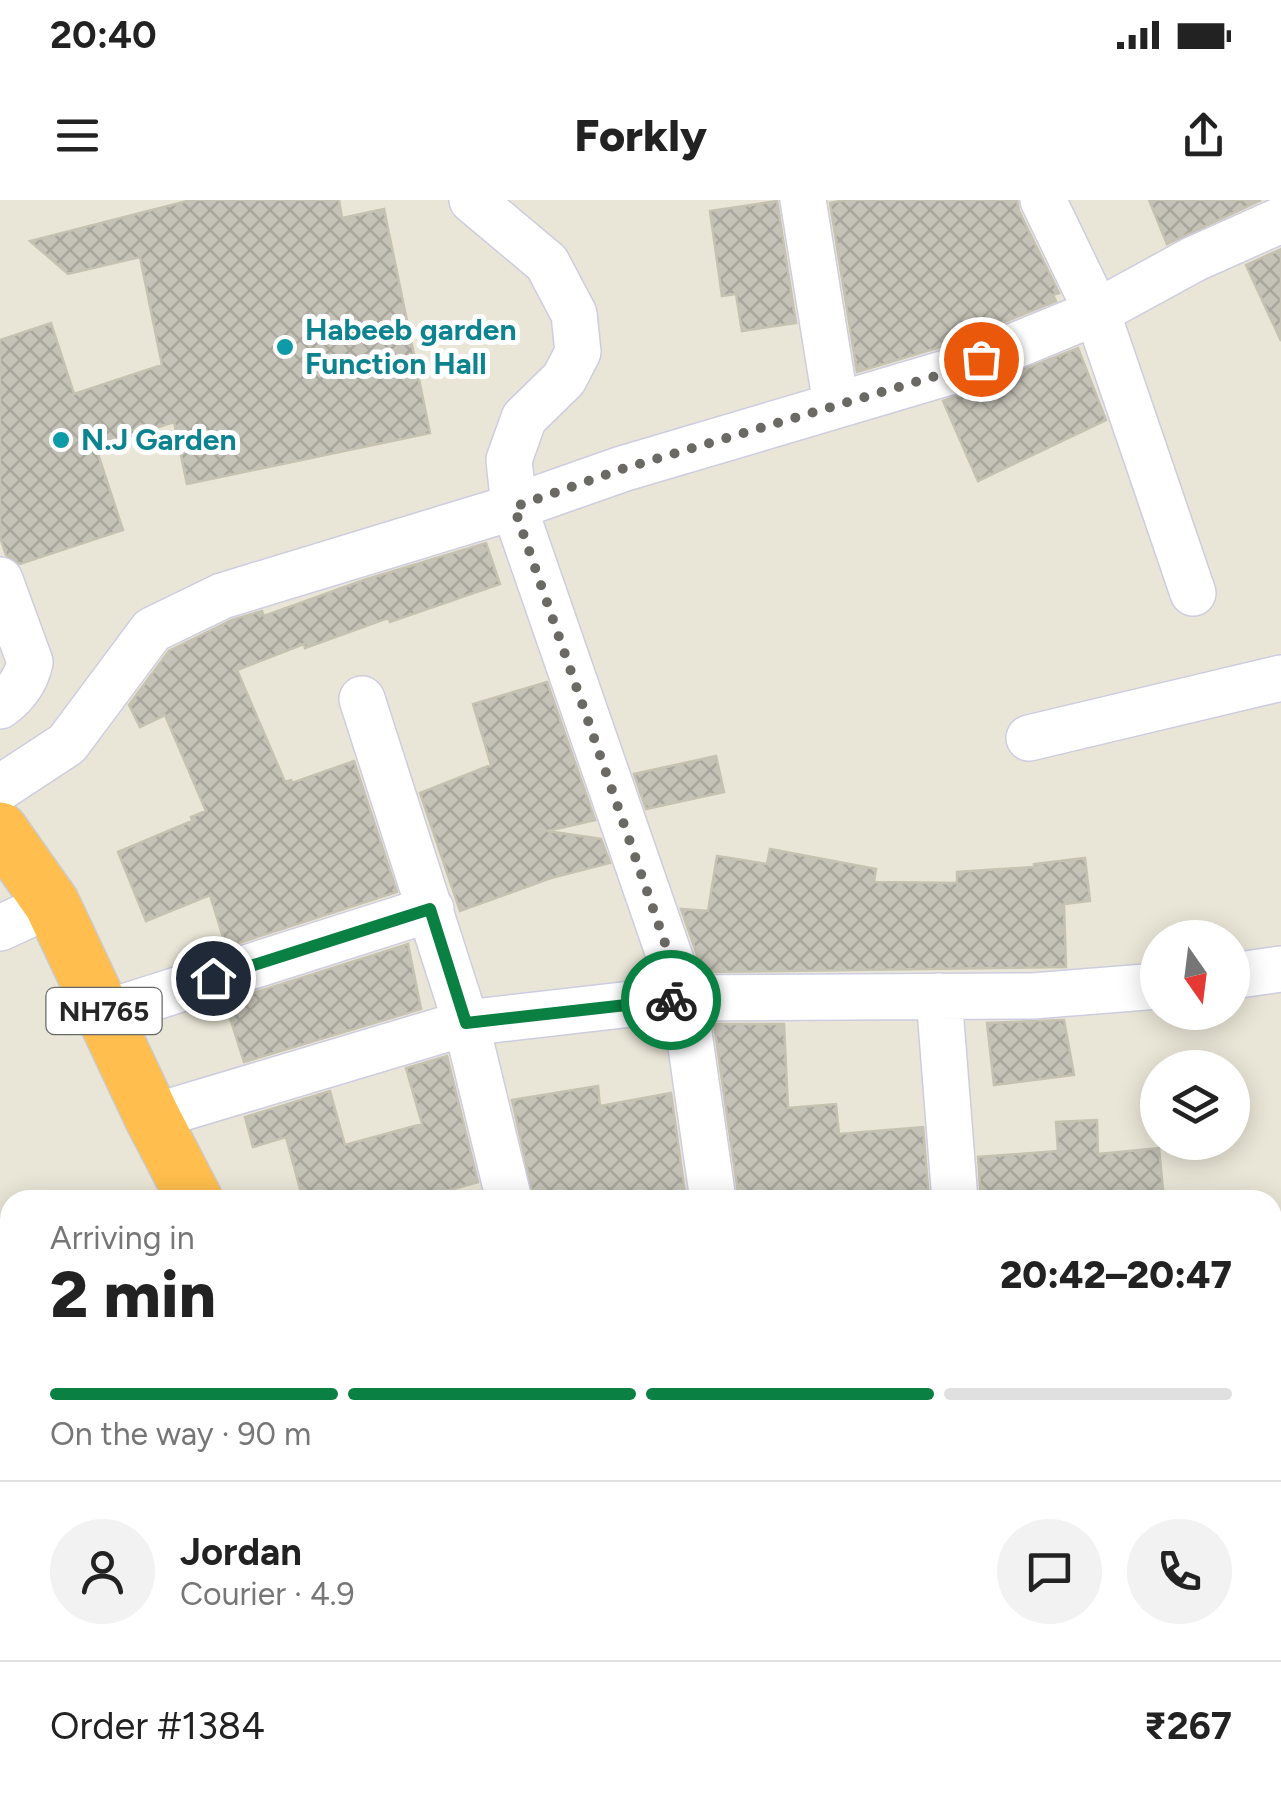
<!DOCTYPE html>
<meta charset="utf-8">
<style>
body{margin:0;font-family:Figtree,sans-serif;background:#f2f2f2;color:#222;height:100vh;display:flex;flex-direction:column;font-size:38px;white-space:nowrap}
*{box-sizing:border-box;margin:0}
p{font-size:32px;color:#767676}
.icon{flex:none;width:55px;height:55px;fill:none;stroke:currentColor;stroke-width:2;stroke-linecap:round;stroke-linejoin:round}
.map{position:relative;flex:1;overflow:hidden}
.drawer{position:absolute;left:0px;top:990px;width:1282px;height:622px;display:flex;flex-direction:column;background:#fff;border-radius:30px 30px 0 0;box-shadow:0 5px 25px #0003}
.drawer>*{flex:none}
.needle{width:65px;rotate:166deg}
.fabs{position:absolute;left:1140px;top:720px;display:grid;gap:20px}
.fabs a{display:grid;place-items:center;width:110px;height:110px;border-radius:50%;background:#fff;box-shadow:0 5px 25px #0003;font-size:50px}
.pin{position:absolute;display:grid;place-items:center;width:85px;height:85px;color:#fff;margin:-42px;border:5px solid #fff;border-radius:50%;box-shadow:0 2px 10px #0007}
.courier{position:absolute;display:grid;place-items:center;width:100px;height:100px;margin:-50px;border:8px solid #0b8043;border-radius:50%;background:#fff;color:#222;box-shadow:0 2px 12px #0007}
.head em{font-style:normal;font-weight:800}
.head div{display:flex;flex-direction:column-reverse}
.head{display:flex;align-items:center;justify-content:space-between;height:170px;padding:0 50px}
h1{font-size:65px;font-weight:800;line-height:75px}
.bar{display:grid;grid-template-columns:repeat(4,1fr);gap:15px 10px;align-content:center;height:120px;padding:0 50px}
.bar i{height:12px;border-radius:8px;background:#e0e0e0}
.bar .active{background:#0b8043}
.bar p{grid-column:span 4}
.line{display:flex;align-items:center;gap:25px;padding:0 50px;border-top:2px solid #e0e0e0}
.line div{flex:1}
.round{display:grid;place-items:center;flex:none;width:105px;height:105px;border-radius:52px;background:#f2f2f2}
.status{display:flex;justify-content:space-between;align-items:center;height:70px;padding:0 50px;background:#fff;direction:ltr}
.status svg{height:28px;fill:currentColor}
header{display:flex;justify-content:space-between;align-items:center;height:130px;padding:0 50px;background:#fff;font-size:45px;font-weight:800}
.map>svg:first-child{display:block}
.building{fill:url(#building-cross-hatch);stroke:#c5c2b1;stroke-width:2.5}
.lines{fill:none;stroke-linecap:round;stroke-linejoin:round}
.minor-casing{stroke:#cdcce1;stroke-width:48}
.highway-casing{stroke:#cbcbcb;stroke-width:58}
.minor{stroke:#fff;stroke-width:45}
.highway{stroke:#ffbe4d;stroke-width:55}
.done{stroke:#6b6964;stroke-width:10;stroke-dasharray:0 18}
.route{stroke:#0b8043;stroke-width:12}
.culture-dot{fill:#0f9aa8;stroke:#fff;stroke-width:4}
.labels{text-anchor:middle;stroke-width:10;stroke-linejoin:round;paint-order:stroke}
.shield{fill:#fff;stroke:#676767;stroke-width:2.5}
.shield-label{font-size:28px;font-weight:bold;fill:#262626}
.culture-label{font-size:30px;font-weight:bold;fill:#0d838f;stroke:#fff;text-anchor:start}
</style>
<div class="status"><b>20:40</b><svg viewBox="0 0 49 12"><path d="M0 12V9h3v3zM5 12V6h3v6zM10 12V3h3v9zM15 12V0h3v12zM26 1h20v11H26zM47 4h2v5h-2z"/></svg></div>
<header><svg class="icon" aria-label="menu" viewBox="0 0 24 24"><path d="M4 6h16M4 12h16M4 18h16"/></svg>Forkly<svg class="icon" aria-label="share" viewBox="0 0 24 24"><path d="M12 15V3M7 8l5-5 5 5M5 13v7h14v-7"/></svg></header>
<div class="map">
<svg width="1281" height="1612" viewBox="0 0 1281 1612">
<defs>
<pattern id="building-cross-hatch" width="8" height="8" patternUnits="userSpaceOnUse" patternTransform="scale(2.5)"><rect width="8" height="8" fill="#c5c2b7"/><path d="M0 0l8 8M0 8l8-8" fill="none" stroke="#a9a79d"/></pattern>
</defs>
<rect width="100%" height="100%" fill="#eae6d7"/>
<!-- building -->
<path class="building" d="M191,0H339L342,18L384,9L430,233L187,284L174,222L96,248L123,330L20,364L6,355L0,337V140L51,123L74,194L162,165L140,57L68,74L30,41Z
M845,0H1017L1019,11L1059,93L1053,95L1056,101L947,145L857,172L830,3Z
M1149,0H1261L1167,44Z
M777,1L796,123L742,131L736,94L722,96L710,11Z
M1281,49V141L1246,65Z
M1078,148L1106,220L978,281L943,201Z
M486,343L500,384L390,422L388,418L305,448L304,444L237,470L285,582L291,580L292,583L354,561L397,692L226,747L210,695L146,721L118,652L192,621L191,617L206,611L165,515L140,527L129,505L169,451L232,420L262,411L264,416L364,380Z
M547,482L595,620L547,631L601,639L610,663L551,678L460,711L420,593L491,565L473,504Z
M716,556L724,592L646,609L634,574Z
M770,649L876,669L874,682L957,683V672L1034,667V664L1085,658L1090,701L1064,704L1066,767L703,772L681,709L708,711L717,656L767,664Z
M408,744L421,809L244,862L225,802Z
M1064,820L1074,875L994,885L987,823Z
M714,824H784L788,908L836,904L839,934L923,927L929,1000H739Z
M447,856L478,982L413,1000H303L286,937L253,947L245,917L330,891L345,945L422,924L406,868Z
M598,886L600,906L671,893L686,1000H534L512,900Z
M1097,920L1098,954L1159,948L1164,1000H981L978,957L1058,951L1056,922Z"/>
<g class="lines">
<!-- minor casing -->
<g class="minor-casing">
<path id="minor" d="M472,0L547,63L574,114L578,152L564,179L524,218L509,260L514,307L684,798L713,1000
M803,0L836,205
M1043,0L1097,112L1193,393
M0,380L30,462C26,481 15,495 0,506
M362,499L466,823L509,1000
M1029,538L1281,478
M0,588L67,544L152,430L222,396L514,307L622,269L956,170L1097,112L1194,59L1281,20
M0,728L52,704
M1232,776L1281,769
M939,796L955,1000
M105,813L431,709
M152,917L466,823L684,798L1033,796L1158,786
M1272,1046L1281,1045
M0,1423L10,1443
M1272,1486L1277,1507
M0,1562H10
M71,1602L72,1612
M743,1602L745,1612
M998,1602L1013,1612"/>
</g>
<!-- highway casing -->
<g class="highway-casing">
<path id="highway" d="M0,630L52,704L152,917L195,1000
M425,1602V1612"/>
</g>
<!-- minor -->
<use href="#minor" class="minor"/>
<!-- highway -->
<use href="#highway" class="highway"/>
</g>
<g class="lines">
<!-- done -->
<path class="done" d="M671,800L684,798L514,307L622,269L956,170L981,159"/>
<!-- route -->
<path class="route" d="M213,778L430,709L466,823L671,800"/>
</g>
<!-- markers -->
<g class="culture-dot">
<circle cx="285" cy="147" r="10"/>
<circle cx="61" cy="240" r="10"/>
</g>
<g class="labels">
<!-- shield labels -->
<rect class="shield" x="46.5" y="788" width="115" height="46" rx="8"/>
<g class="shield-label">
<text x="104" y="821">NH765</text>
</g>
<!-- culture labels -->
<g class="culture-label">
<text x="305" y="140">Habeeb garden<tspan x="305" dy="34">Function Hall</tspan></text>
<text x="81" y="250">N.J Garden</text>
</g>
</g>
</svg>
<div class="fabs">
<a><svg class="needle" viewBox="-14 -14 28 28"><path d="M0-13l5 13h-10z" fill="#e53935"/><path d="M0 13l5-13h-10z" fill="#767676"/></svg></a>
<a><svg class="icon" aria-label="layers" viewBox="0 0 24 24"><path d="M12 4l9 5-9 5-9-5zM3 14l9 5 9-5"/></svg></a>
</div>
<div class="pin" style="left:981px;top:159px;background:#ea580c"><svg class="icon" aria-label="bag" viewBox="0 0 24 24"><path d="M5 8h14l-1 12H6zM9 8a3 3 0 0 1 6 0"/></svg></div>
<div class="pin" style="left:213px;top:778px;background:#1f2937"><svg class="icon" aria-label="home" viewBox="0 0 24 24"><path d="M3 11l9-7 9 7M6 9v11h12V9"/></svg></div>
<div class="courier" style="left:671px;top:800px"><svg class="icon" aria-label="bike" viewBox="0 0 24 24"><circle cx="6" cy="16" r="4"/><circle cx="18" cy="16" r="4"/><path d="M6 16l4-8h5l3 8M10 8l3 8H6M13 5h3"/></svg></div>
<section class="drawer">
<div class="head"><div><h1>2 min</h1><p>Arriving in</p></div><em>20:42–20:47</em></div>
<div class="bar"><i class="active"></i><i class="active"></i><i class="active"></i><i></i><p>On the way · 90 m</p></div>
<div class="line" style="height:180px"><a class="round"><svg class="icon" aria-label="person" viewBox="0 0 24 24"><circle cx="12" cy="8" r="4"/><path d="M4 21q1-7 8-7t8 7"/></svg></a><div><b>Jordan</b><p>Courier · 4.9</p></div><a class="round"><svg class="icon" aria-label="chat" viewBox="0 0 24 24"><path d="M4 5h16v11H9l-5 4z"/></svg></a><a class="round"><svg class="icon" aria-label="phone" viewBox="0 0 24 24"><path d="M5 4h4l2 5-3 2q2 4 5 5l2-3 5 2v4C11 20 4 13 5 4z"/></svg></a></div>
<div class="line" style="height:130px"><div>Order #1384</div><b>₹267</b></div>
</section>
</div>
